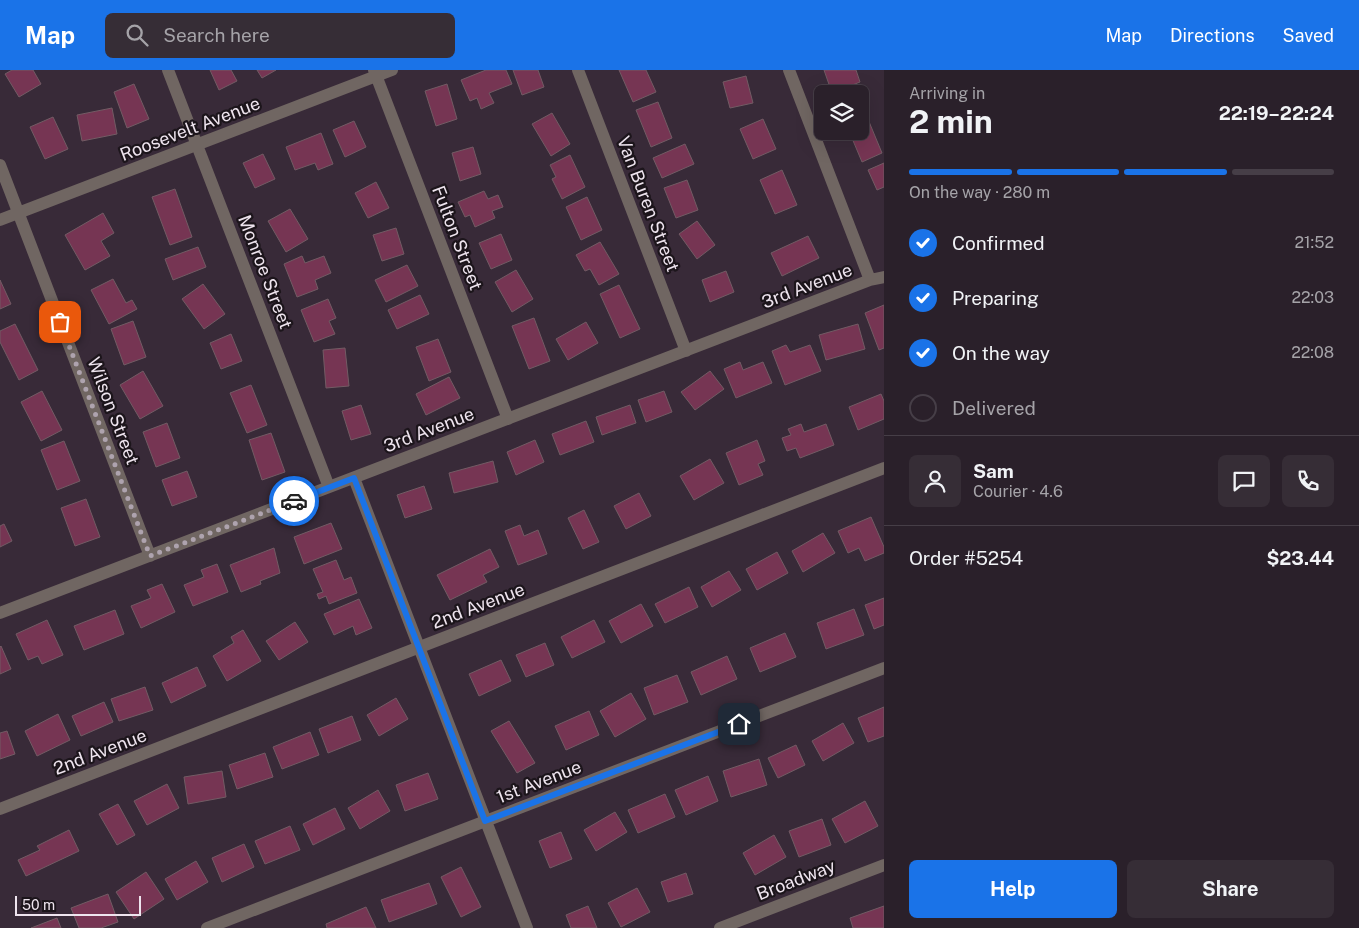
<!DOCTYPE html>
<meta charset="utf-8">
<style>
body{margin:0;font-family:"Public Sans",sans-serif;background:#362d36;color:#f1f3f6;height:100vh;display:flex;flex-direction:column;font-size:19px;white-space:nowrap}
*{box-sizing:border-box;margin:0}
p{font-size:16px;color:#a5a3a8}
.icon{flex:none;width:28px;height:28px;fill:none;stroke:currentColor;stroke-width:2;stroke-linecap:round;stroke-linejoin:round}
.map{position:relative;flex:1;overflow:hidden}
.details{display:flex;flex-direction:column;background:#2a202a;width:475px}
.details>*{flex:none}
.fabs{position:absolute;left:814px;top:15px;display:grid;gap:10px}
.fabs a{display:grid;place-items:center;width:55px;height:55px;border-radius:8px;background:#2a202a;box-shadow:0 5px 20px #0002,0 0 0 1px #463e47;font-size:25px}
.scale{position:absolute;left:15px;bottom:12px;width:126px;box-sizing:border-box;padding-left:5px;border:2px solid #eee4ee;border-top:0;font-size:14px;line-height:18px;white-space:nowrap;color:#eee4ee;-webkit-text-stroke:4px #1c151b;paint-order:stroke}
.pin{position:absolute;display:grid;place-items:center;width:42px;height:42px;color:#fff;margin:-21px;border-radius:10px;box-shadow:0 2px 8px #0006}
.courier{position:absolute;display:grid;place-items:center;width:50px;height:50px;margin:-25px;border:4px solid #1a73e8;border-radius:50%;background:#fff;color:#222;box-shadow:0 1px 6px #0007}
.summary em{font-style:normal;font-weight:700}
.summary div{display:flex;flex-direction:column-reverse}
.summary{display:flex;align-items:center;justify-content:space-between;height:85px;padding:0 25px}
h1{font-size:32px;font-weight:700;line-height:38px}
.bar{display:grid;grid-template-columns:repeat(4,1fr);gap:8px 5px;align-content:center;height:60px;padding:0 25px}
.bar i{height:6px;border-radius:4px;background:#463e47}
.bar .on{background:#1a73e8}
.bar p{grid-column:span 4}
.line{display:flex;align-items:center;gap:12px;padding:0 25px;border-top:1px solid #463e47}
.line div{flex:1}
.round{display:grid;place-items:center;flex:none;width:52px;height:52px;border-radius:8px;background:#362d36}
ol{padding:0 25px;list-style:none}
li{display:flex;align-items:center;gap:15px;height:55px}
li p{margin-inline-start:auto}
li .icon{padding:5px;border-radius:50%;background:#1a73e8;color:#fff;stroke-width:4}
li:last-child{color:#a5a3a8}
li i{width:28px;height:28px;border:2px solid #463e47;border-radius:50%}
.primary-button{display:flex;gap:10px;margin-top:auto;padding:10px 25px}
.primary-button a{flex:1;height:58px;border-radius:8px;background:#1a73e8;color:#fff;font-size:20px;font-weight:700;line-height:58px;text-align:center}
.primary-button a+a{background:#362d36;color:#f1f3f6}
header{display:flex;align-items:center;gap:30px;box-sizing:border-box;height:70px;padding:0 25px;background:#1a73e8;color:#fff}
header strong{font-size:24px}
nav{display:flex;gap:28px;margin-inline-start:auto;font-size:18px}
.search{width:350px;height:45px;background:#362d36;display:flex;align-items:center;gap:12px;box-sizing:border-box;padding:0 18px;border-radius:8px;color:#a5a3a8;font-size:19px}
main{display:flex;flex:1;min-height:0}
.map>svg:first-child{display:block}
.building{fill:#763553;stroke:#725b64}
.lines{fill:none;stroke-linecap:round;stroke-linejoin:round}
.street{stroke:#706662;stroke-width:12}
.done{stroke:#aea3ae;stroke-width:5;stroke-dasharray:0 9}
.route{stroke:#1a73e8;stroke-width:6}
.labels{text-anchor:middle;stroke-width:4.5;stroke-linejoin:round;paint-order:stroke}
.street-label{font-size:18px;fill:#eee4ee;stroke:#1c151b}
</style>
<header>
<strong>Map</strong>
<div class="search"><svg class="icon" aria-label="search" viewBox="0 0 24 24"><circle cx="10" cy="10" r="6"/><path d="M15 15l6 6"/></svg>Search here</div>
<nav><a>Map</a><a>Directions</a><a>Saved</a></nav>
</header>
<main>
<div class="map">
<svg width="884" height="858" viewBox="0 0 884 858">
<rect width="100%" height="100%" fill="#382a38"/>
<!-- building -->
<path class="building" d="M12,0H33L41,14L19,27L5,4Z
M210,0H231L237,11L219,20Z
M257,0H276L262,8Z
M486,0H506L512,14L489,23L494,33L481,39L477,28L470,31L461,10Z
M513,0H538L544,17L522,25Z
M619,0H646L656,22L633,32Z
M824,0H856L860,12L832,23Z
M746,6L753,33L730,38L723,12Z
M134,14L149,49L127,58L114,22Z
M447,14L457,49L436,56L425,21Z
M860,30L882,83L862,92L849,61H860Z
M658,32L672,68L651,77L636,40Z
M112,38L117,64L82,71L77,45Z
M552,43L570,74L551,86L532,54Z
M53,47L68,79L45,89L30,57Z
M763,49L776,79L753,89L740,59Z
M354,51L366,77L345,87L333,60Z
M321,63L333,94L318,100L315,93L295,100L286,77Z
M685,74L694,94L662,108L653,88Z
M473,77L481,104L460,111L452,83Z
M263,84L275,109L255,118L243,93Z
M570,85L585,117L562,129L552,109L556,107L550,95Z
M884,93V117L877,120L868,100Z
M782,100L797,135L775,144L760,110Z
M687,110L698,140L676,148L664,118Z
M376,112L389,138L368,148L355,123Z
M175,119L192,167L170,175L152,127Z
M484,121L488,129L498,125L503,137L492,141L495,148L475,157L470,145L465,147L458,132Z
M587,127L602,160L581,170L566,137Z
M290,139L308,169L286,182L268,151Z
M103,143L114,163L101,171L110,186L85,200L65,165Z
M697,151L715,175L697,189L679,164Z
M396,158L404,184L382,191L373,165Z
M501,164L512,190L491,199L479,173Z
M808,166L819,188L782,206L771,183Z
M600,172L619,204L599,215L590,199L585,201L576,185Z
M198,177L206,197L173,210L165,189Z
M302,186L305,193L324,186L331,203L315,210L318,219L297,227L284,194Z
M407,195L418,216L386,232L375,210Z
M516,200L533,229L512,242L495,212Z
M726,201L734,222L710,232L702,210Z
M113,209L126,233L132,230L137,239L109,254L91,220Z
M0,210L11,234L0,239Z
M203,214L225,244L204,259L182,229Z
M619,215L640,259L620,268L600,224Z
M420,225L429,244L397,259L388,240Z
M328,229L336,248L329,251L335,264L314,272L301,240Z
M884,235V278L879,280L865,243Z
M534,248L550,291L529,299L512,256Z
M133,251L146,287L124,295L111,259Z
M586,252L598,273L568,290L556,269Z
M15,254L38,300L19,310L0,272V261Z
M858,254L865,279L826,290L819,265Z
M231,264L242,291L221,299L210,273Z
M438,269L451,302L429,311L416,277Z
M786,275L790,282L810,275L821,301L785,315L772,281Z
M345,278L349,316L326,318L323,280Z
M740,292L743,300L763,292L772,313L736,328L724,299Z
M143,301L163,336L140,349L120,315Z
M710,301L724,319L695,340L681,322Z
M449,307L460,328L426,345L416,324Z
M251,315L267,355L247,363L230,323Z
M42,321L62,360L41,371L21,332Z
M664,321L672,342L646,352L638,330Z
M881,324L884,331V349L858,360L849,337Z
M361,335L371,364L351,370L342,341Z
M630,335L636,353L602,365L596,347Z
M586,351L594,372L560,385L552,364Z
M167,353L180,388L156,397L143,362Z
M801,354L804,362L826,354L834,375L800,388L796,378L787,381L782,368L791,365L788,359Z
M271,363L285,402L262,410L249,370Z
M535,370L544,392L516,405L507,382Z
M757,370L765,391L758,394L763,405L739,415L726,383Z
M64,371L80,411L57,420L41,380Z
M710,389L724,413L694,430L680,406Z
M493,391L498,412L454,423L449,403Z
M187,401L197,427L172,436L162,410Z
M424,416L432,439L405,448L397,425Z
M639,423L651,446L626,459L614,436Z
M86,429L100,467L75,476L61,438Z
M584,440L599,472L583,479L568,448Z
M871,447L884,477V483L865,491L859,478L848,483L838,461Z
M331,453L342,479L304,494L294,467Z
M4,454L12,471L0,477V456Z
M520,455L524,466L538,460L547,484L518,495L505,461Z
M823,463L835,483L803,502L792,481Z
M274,478L280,503L260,511L261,514L241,522L230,495Z
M490,479L499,497L483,505L487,512L450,530L437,505Z
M777,482L788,503L757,520L746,499Z
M336,490L344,510L351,507L357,523L329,534L326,526L319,529L317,524L323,522L313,499Z
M217,494L228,522L193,536L184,515L204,507L201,500Z
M729,501L741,520L712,537L701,517Z
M162,514L175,542L141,558L131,536L151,528L147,520Z
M689,517L698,537L665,553L655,534Z
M884,528V555L874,559L865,535Z
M359,529L372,558L356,565L353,556L334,565L324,544Z
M641,534L653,556L621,573L609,551Z
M854,539L864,565L826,579L817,553Z
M115,540L124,564L84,580L74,556Z
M47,550L63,585L42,594L38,586L28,590L16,564Z
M594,550L605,572L572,588L561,567Z
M295,552L308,572L279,590L266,571Z
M243,560L261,591L227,611L213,586L234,573L231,567Z
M785,563L796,587L760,602L750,578Z
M545,573L554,595L526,607L516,585Z
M1,576L11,599L0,604V577Z
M727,586L737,609L701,625L691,602Z
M501,590L511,611L479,626L469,604Z
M197,597L206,616L171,633L162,613Z
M677,605L688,632L654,645L644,618Z
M145,617L153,640L119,651L111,629Z
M631,623L646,649L615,667L600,641Z
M396,628L408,649L379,666L367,645Z
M104,632L113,652L81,666L72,646Z
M884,637V666L868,672L858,648Z
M589,641L599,665L566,680L555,656Z
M58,644L70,670L37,686L25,661Z
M352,646L361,670L328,683L319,659Z
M509,651L535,693L517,703L491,661Z
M843,653L854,673L823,691L812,671Z
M7,661L15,684L0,689V663Z
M310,662L319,685L282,699L273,677Z
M796,675L805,695L778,708L768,688Z
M265,683L273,707L237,719L229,695Z
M759,689L767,715L731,727L723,701Z
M222,701L226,727L188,734L184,707Z
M428,703L438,729L405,741L396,715Z
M708,706L718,731L686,745L675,720Z
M167,714L179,738L147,755L134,731Z
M378,720L390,741L360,759L348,738Z
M665,724L675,747L638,763L628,740Z
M865,731L878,756L845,773L832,749Z
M118,734L135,765L117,775L99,744Z
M335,738L345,759L313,775L303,754Z
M615,742L627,762L596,781L584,760Z
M822,749L831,775L799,787L789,761Z
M290,756L300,780L265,794L255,771Z
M69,760L79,781L26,806L18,790L40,780L37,776Z
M561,762L572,789L550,798L539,771Z
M774,765L786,787L755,805L743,783Z
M244,774L254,797L222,812L212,788Z
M196,791L208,812L177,830L165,809Z
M461,797L481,837L461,847L441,807Z
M146,802L164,829L134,849L116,822Z
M686,803L693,824L668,832L661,812Z
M429,813L437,834L389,852L381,830Z
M637,818L650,842L621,857L608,833Z
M108,824L118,852L101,858H79L71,838Z
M588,836L597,858H571L566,845Z
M884,836V858H853L850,848Z
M366,837L376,858H327L326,854Z
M57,848L61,858H31Z"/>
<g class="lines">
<!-- street -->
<path class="street" d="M168,0L329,417
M374,0L508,349
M578,0L686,281
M789,0L870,210
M0,95L150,486
M0,150L392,0
M354,408L527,858
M0,543L870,210L884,207
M0,739L884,398
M207,858L884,598
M720,858L884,795"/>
</g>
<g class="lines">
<!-- done -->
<path class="done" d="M60,252L150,486L294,431"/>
<!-- route -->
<path class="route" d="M294,431L354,408L485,751L739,654"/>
</g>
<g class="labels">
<!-- street labels -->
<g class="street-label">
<text transform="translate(190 59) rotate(-21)" y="6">Roosevelt Avenue</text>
<text transform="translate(648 134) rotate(69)" y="6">Van Buren Street</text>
<text transform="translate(457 168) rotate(69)" y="6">Fulton Street</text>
<text transform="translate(265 202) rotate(69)" y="6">Monroe Street</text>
<text transform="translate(807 216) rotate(-21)" y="6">3rd Avenue</text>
<text transform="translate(113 341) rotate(69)" y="6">Wilson Street</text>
<text transform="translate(429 360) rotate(-21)" y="6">3rd Avenue</text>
<text transform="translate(478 536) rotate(-21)" y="6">2nd Avenue</text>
<text transform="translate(100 682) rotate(-21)" y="6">2nd Avenue</text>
<text transform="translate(539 712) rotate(-21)" y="6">1st Avenue</text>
<text transform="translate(796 810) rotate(-21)" y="6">Broadway</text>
</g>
</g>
</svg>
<div class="fabs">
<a><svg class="icon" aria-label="layers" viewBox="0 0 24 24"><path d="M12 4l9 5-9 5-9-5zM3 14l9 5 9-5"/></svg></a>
</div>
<div class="scale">50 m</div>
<div class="pin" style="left:60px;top:252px;background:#ea580c"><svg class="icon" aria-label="bag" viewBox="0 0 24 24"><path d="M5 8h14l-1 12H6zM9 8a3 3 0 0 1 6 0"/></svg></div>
<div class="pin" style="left:739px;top:654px;background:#1f2937"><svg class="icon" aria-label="home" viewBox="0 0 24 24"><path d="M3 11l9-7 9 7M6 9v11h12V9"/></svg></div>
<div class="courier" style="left:294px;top:431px"><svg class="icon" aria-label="car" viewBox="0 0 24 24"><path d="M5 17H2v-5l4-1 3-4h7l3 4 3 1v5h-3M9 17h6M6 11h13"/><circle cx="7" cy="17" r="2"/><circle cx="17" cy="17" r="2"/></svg></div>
</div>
<section class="details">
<div class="summary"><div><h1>2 min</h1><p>Arriving in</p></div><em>22:19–22:24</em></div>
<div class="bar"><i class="on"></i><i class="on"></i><i class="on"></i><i></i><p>On the way · 280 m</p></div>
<ol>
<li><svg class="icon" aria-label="check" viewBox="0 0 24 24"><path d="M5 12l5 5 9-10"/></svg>Confirmed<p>21:52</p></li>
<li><svg class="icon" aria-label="check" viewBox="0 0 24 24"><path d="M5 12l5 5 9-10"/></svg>Preparing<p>22:03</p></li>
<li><svg class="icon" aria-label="check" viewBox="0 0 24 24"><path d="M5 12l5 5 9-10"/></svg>On the way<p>22:08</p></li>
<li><i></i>Delivered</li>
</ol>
<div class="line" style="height:90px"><a class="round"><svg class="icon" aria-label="person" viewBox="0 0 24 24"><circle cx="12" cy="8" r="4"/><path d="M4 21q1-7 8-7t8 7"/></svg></a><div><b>Sam</b><p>Courier · 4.6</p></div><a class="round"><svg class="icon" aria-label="chat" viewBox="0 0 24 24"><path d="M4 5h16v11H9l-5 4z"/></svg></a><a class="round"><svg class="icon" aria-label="phone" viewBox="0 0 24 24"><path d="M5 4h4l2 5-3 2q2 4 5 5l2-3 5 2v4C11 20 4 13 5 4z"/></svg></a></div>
<div class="line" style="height:65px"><div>Order #5254</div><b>$23.44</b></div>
<div class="primary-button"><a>Help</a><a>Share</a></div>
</section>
</main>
